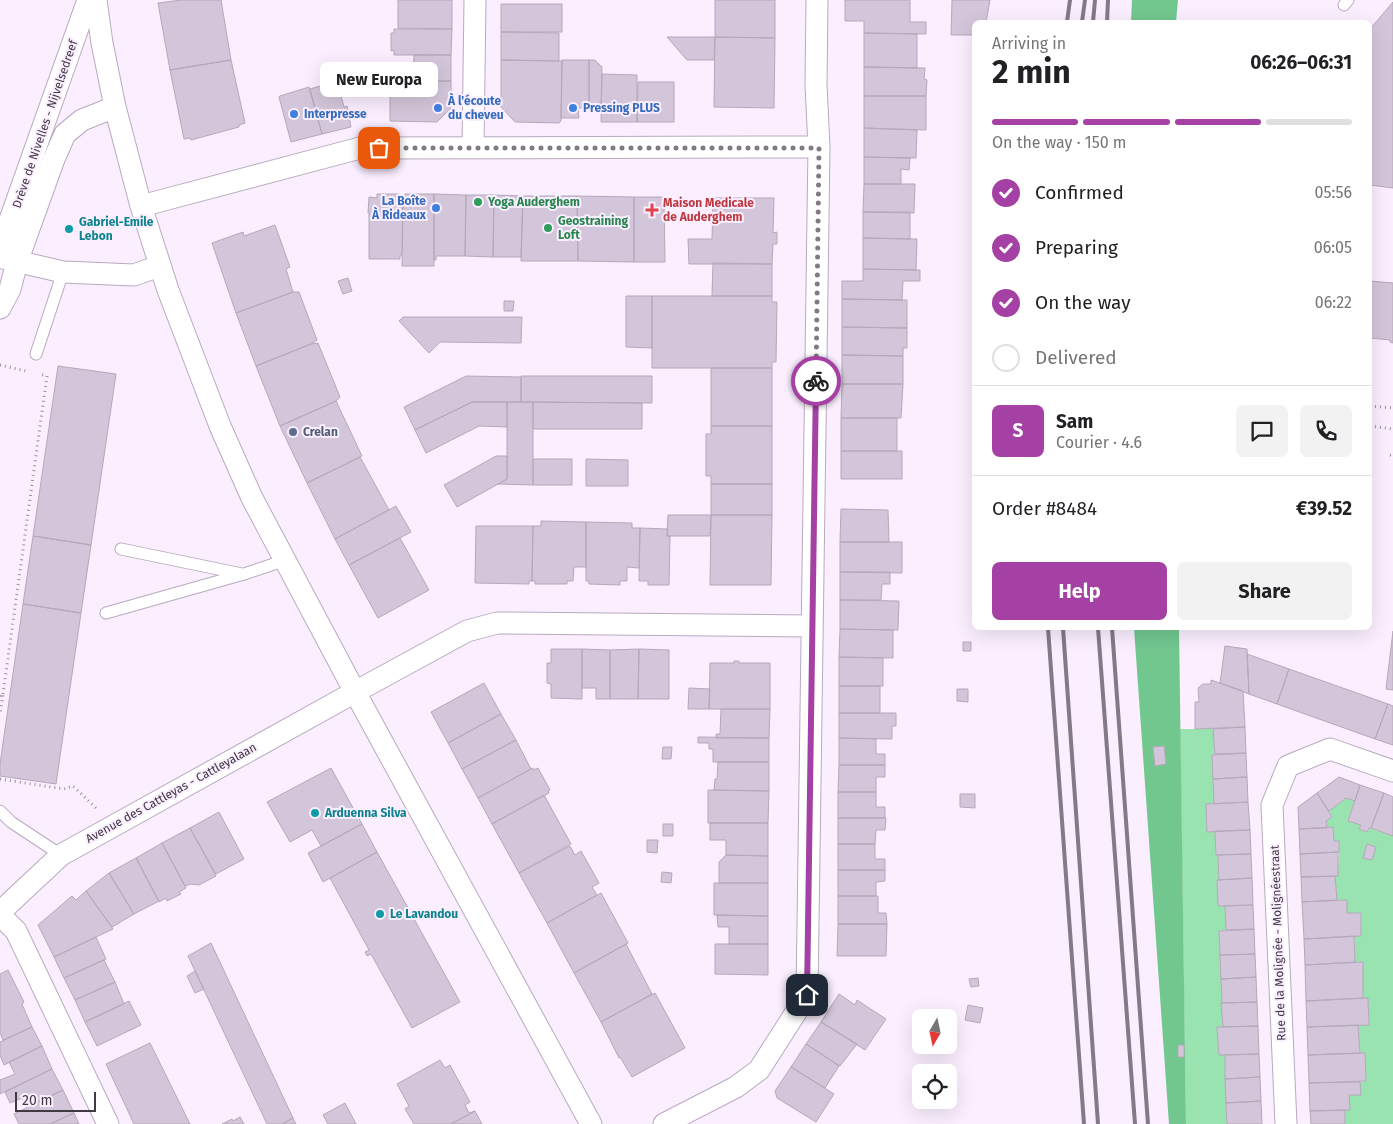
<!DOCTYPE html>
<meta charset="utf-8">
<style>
body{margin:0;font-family:"Fira Sans",sans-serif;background:#f2f2f2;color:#202124;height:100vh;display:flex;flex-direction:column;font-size:19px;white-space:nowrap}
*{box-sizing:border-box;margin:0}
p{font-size:16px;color:#757577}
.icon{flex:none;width:28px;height:28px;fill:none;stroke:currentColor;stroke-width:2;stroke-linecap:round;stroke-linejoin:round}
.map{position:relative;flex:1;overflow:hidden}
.drawer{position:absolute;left:972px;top:20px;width:400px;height:610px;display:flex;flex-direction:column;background:#fff;border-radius:8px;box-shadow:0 5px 20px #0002}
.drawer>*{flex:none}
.needle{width:32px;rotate:189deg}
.buttons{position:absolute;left:912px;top:1009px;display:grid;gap:10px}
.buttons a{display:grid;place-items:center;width:45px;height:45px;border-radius:8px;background:#fff;box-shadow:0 5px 20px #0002;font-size:25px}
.scale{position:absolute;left:15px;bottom:12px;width:81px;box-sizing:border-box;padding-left:5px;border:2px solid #403b42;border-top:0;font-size:14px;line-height:18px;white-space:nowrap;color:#403b42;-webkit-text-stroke:4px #faeeff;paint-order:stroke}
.pin{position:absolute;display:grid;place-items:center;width:42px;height:42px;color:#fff;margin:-21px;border-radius:10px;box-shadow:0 2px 8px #0006}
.courier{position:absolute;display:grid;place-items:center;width:50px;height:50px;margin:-25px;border:4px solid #a540a5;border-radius:50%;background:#fff;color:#222;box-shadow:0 1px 6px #0007}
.bubble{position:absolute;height:35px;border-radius:8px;background:#fff;box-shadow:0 5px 20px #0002;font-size:16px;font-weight:700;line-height:35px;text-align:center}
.headline em{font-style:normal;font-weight:700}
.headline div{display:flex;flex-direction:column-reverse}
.headline{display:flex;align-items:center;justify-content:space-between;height:85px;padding:0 20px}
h1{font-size:32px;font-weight:700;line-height:38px}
.bar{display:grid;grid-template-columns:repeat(4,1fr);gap:8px 5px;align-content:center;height:60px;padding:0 20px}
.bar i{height:6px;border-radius:4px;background:#e0e0e0}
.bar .active{background:#a540a5}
.bar p{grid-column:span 4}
.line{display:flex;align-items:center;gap:12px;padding:0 20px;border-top:1px solid #e0e0e0}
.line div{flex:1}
.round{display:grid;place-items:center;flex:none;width:52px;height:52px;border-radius:8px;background:#f2f2f2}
ol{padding:0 20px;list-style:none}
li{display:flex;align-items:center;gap:15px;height:55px}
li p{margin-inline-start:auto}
li .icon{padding:5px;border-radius:50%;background:#a540a5;color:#fff;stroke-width:4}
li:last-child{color:#757577}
li i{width:28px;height:28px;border:2px solid #e0e0e0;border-radius:50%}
.button{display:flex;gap:10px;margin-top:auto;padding:10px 20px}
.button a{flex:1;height:58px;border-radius:8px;background:#a540a5;color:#fff;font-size:20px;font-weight:700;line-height:58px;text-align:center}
.button a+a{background:#f2f2f2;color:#202124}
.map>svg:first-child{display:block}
.green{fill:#99e3b0}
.forest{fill:#72c78f}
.building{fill:#d4c6da;stroke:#b5a8bb}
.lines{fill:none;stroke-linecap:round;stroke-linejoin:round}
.service-casing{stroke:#b8aabe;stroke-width:13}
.minor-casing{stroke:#b8aabe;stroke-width:23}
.path{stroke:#99919d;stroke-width:3;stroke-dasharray:1 4;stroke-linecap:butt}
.service{stroke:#fff;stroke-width:11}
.minor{stroke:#fff;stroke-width:21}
.rail{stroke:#827a85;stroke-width:4}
.done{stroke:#817a84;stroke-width:5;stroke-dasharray:0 9}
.route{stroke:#a540a5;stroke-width:6}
.shop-dot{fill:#3f7fe0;stroke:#faeeff;stroke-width:2}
.leisure-dot{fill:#2e9e5b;stroke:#faeeff;stroke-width:2}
.health-dot{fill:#e0444e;stroke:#faeeff;stroke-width:2}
.culture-dot{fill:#0f9aa8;stroke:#faeeff;stroke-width:2}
.service-dot{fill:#5c6f8a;stroke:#faeeff;stroke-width:2}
.labels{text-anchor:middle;stroke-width:4;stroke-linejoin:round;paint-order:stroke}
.shop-label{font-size:12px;font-weight:bold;fill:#366cbe;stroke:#faeeff;text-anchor:start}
.street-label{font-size:12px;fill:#403b42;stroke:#faeeff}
.leisure-label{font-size:12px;font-weight:bold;fill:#27864d;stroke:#faeeff;text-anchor:start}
.health-label{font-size:12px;font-weight:bold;fill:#be3a42;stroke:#faeeff;text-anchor:start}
.culture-label{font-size:12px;font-weight:bold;fill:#0d838f;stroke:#faeeff;text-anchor:start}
.service-label{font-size:12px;font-weight:bold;fill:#4e5e75;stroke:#faeeff;text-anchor:start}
</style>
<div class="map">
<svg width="1393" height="1124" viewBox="0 0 1393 1124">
<rect width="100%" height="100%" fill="#faeeff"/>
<!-- green -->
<path class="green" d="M1180,729H1213L1215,754L1212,755L1214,804H1206L1207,831H1215L1216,855H1218L1219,880H1217L1218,906H1225L1226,930L1219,931L1223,1027L1217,1028L1219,1055H1225L1227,1124H1186Z
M1346,798L1355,801L1348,821L1361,825L1359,829L1367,832L1369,828L1393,836V1124H1345V1110L1349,1095H1360V1082L1366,1081L1365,1053H1360L1358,1025L1369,1024L1368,998H1363V962H1355L1354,936H1361V913H1347V900H1337L1335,876H1338L1339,841H1334L1333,828H1327L1326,821L1332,817L1329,811Z"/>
<!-- forest -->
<path class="forest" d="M1132,0H1178L1176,22H1131Z
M1134,628H1179L1186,1124H1169Z"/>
<!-- building -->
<path class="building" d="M181,0H221L231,60L170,70L158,3Z
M398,0H452V29L398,28Z
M715,0H775V38L715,37Z
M845,0H910V22H926V34L864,33V21H845Z
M952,0H990L986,22H975V35H951Z
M1393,2V188L1370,185V29Z
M501,4H562V32H501Z
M394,29H452L451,55H394V50L391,51V33H394Z
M501,32L559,33V61L501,60Z
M864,33L917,34V68L864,67Z
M667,37H715L714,60H687Z
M715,37L775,38L774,108L714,107Z
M414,55H451V81H413Z
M231,60L245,123L239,125V127L191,140L190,138L184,139L170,70Z
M501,60L562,61L561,121L559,123L515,122L501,107Z
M562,60H589V108H578L579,118H561Z
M589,60H595L602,67L601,107L589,108Z
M864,67L925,68L924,79L927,80L926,96H864Z
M602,74L637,75V122H601Z
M337,81L344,107L347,106L351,127L322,134L310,89Z
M390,81H451V108L437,122L390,121Z
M638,82H674V122H637Z
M309,87L322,134L291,142L279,97L280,96Z
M864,96H926V130L864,128Z
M864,128L917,130L916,158L864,157Z
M864,157L910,158L909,170L901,169V184H864Z
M864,184H915L914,213L863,212Z
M377,194H399V198H403L402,255H400V259H369V212L368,213L369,197L377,198Z
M405,194H434V266H402L403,198H405Z
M434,194L466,195L465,256H436V260H434Z
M466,195H494L493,257L465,256Z
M494,195L523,196L521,257H493Z
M523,196H577L578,261H521Z
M577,196L634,197V262L578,261Z
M634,197H664L665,262H634Z
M713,198H774L773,233L777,232V244H773L772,264H689L688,239H712Z
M863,212H910V239L863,238Z
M275,225L290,267L286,269L293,292L236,313L212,243L243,232L244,236Z
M863,238L917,239L916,270L863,269Z
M713,263L772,264V296H712Z
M863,269L920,270V281H903L902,300L842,299V281H863Z
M348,278L352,291L343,294L338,281Z
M1370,281L1393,283V343L1390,342V340L1370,338Z
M293,292H299L317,340L311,344L256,366L236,313Z
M626,296H652V348L626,347Z
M652,296H772V302H777L776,362H772V368H652Z
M842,299L907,300V328L842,327Z
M504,301H514L513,311H504Z
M403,317H522L521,343L440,342L429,353L399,321Z
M842,327L907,328V348H903V356L842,355Z
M318,343L340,397L336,401L280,426L256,366L311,344Z
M842,355L903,356V384H842Z
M58,366L116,374L91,545L33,536Z
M711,368H772V426H711Z
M466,376L521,377V402H472L415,430L404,407Z
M521,376H652V403L521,402Z
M842,384H903L901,418H841Z
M336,401L362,456L307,483L280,426Z
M472,402H507V427L479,426L426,453L415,430Z
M507,402H533V485L498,484L507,479Z
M533,402L642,403V429H533Z
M841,418H897V451H841Z
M711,426H772V484H711V476H706V434H711Z
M841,451H902V479H841Z
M496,456H507V479L457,507L444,485Z
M360,457L389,510L335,539L307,483Z
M533,459H572V485H533Z
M586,459L628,460V486H586Z
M711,484H772V515H711Z
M396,506L411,532L349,565L335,539Z
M841,509L888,510L889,542H840Z
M668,515H711L710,536H667Z
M711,515H772L771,585H710Z
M541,521L586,522V567H574L573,581H567V584H535V581H532L533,526H541Z
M586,522L632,523V528H640L639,568L627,567V581H620V585L589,584V581H586Z
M476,526H533L532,581H529V584L475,583Z
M640,528L668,529L667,536H670L669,585H648V581H639Z
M33,536L91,545L81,613L23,604Z
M400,538L429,590L378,618L349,565Z
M840,542H902V573L840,572Z
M840,572H890V584H882L881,600H840Z
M840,600L899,601L898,630L840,629Z
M23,604L81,613L56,784L0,776V764Z
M840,629L893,630V658L839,657Z
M1393,631V690L1386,689Z
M963,642H971V651H963Z
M1225,646L1247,649L1249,694L1220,683Z
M551,649H582V699L551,698V684L547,683V663H551Z
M582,649L610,650V699H596V688H582Z
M639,649L638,699H610V650Z
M639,649L669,650V699H638Z
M1247,654L1289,669L1277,704L1249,694Z
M839,657L883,658V686H839Z
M734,661H739V663H770V709H709L710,663H734Z
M1289,669L1388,704L1375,739L1277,704Z
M1211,680L1243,691L1245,727L1195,729V702H1199L1198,688L1203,684H1211Z
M484,683L501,714L448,743L431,712Z
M839,686H880V713H839Z
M689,688L710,689L709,709H688Z
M957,689H968V702L957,701Z
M1388,704L1393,706V745L1375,739Z
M721,709H770L769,738H716V734H720Z
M839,713H896V726H892V739L839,738Z
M501,714L516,740L462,769L448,743Z
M1245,727L1246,753L1215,754L1213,729Z
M698,737L769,738V762H713V749H709V743H698Z
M839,738L876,739V754H885V765H839Z
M516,740L531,769L478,798L462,769Z
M1164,746L1166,764L1155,766L1153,747Z
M663,747H672L671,759H662Z
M1246,753L1247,777L1213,779L1212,755Z
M718,762H769V791L714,790L715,779H717Z
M839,765H885V777H876V792H838Z
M331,768L362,824L321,846L312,830L290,842L267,802Z
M533,768V770L538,768L550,790L548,791L549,793L492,824L478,798Z
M1247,777L1248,802L1214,804L1213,779Z
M1339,777L1360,785L1355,801L1346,798L1329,811L1317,793Z
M1360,785L1384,793L1371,828H1369L1367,832L1359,829L1361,825L1348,821Z
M708,790L769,791L768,823H708Z
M838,792H876V807H885V818H838Z
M1317,793L1332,817L1326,821L1327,828L1299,829L1298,807Z
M1384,793L1393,797V836L1371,828Z
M960,794H975V808L960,807Z
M544,795L571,844L519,873L492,824Z
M1248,802L1250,830L1207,832L1206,804Z
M219,812L244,859L216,874L190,828Z
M838,818H886L885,830H876L875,844H838Z
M710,823H768V856L726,855V840H710Z
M362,824L377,852L323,882L308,853Z
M663,824H673V836H663Z
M1333,827L1334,841H1339V852L1300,854L1299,829Z
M190,828L216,876L199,885L191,884L185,886L162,843Z
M1250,830L1251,854L1216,855L1215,831Z
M647,840H658L657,853L647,852Z
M162,843L186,888L179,892L181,894L167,901L166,898L159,902L136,858Z
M838,844H875V859H885V870H838Z
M1367,844L1376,847L1372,860L1363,858Z
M570,846L575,855L581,851L599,883L592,887L597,895L547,923L519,873Z
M377,852L460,1002L412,1028L371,954L367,956L365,952L369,950L330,878Z
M1338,852V876L1301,877L1300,854Z
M1251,854L1252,878L1219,880L1218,855Z
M726,855L768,856V883H719V862Z
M136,858L159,901L134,914L109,873Z
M838,870H885V881L876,882V896H838Z
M662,872L672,873L671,883L661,882Z
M109,873L134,914L112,927L86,891Z
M1335,876L1337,900L1302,902L1301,877Z
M1252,878L1253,905L1218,906L1217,880Z
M714,883H768V916L714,915Z
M86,891L113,929L54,957L38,925L72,896L76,900Z
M601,893L628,943L574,973L547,923Z
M838,896H878V913H886L887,924H838Z
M1347,900V913H1361V936L1304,939L1302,902Z
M1253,905L1254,929L1226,930L1225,906Z
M717,915L768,916V944H729V927H718Z
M838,924H887L886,956H837Z
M1254,929L1255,954L1220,955L1219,931Z
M1354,936L1355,962L1305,965L1304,939Z
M96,937L106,959L64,978L54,957Z
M211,943L293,1118L282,1124H267L188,956Z
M626,944L652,994L601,1022L574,973Z
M715,944H768V975L715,974Z
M1255,954L1256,977L1221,979L1220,955Z
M104,960L115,982L75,1000L64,978Z
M1363,962V998L1306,1001L1305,965Z
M8,970L24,1002L22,1004L32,1027L3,1040L0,1033V974Z
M195,971L204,989L195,993L187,976Z
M1256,977L1257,1002L1222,1003L1221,979Z
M978,978L979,986L971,987L969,979Z
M115,982L124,1004L85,1022L75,1000Z
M655,993L685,1048L632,1077L620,1057L619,1058L601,1022Z
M839,994L855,1005L857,1000L886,1019L865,1050L821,1022Z
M1368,998L1369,1025L1307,1027L1306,1001Z
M129,1001L141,1025L97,1046L85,1022Z
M1257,1002L1258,1026L1223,1027L1221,1003Z
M968,1005L983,1008L980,1023L965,1020Z
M821,1022L857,1044L840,1066L806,1044Z
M1358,1025L1360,1053L1308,1055L1307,1027Z
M1258,1026L1259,1054L1219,1055L1217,1027Z
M32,1027L42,1046L4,1065L0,1055V1042Z
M150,1043L190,1124H134L106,1064Z
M806,1044L839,1066L825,1088L791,1067Z
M1178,1045H1184V1057H1178Z
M42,1046L52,1069L0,1094V1080L15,1074L9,1062Z
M1365,1053L1366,1081L1309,1083L1308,1055Z
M1259,1054L1260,1077L1225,1079V1055Z
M440,1060L445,1068L450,1065L470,1102L465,1105L469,1113L475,1111L451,1124H414L405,1109L409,1106L397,1084Z
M791,1067L834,1094L816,1122L777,1098L775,1091Z
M52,1069L63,1090L27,1107L22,1098L10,1103L5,1092Z
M1260,1077L1261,1101L1226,1103L1225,1079Z
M1360,1082L1361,1095H1349L1350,1110L1310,1111L1309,1083Z
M63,1090L74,1113L50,1124H19L14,1114Z
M1261,1101L1262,1124H1227L1226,1103Z
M345,1103L356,1124H328L323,1115Z
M1345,1110V1124H1311L1310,1111Z
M475,1111L482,1124H451Z
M74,1113L79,1124H50Z
M240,1117L244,1124H222L232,1119L233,1121Z
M293,1118L296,1124H282Z"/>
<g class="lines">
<!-- service casing -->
<g class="service-casing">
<path id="service" d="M1344,5L1348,0
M36,354L63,272
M121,549L242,574
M106,613L244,574L286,560
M0,811L11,822L61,855"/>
</g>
<!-- minor casing -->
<g class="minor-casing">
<path id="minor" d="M96,0L102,43L115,107L141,206L168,290L220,426L252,498L355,692L591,1124
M473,147L475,0
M141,206L360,148L819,147
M0,248L88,0
M3,258L63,272L134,275L159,266
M0,308L10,289L17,262L54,159L65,134L82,120L115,107
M0,912L61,855L355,692L467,631L497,623L812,626
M0,915L16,931L108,1124
M664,1124L736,1087L759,1070L807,995L819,147L816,85L817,0
M1286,1124L1272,805L1288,766L1330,749L1393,771"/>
</g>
<!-- path -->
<path class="path" d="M0,365L26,371
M1370,406L1393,408
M1370,426L1393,429
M1390,455L1393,456
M3,694L47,376L39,374
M0,696L3,694L0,715
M0,779L64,789L73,786L97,809"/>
<!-- service -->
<use href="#service" class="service"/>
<!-- minor -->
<use href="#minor" class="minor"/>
<!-- rail -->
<path class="rail" d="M1067,22L1070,0
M1082,22L1085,0
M1093,22L1095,0
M1107,22L1108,0
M1048,628L1084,1124
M1063,628L1098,1124
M1098,628L1135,1124
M1112,628L1148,1124"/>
</g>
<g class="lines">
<!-- done -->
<path class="done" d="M379,148H819L816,381"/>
<!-- route -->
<path class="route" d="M807,995L816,381"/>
</g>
<!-- markers -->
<g class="shop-dot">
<circle cx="438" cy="108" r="5"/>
<circle cx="573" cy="108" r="5"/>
<circle cx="294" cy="114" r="5"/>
<circle cx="436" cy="208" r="5"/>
</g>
<g class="leisure-dot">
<circle cx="478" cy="202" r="5"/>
<circle cx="548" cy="228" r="5"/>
</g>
<path class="health-dot" d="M649.5 202.5h5v5h5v5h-5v5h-5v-5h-5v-5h5z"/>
<g class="culture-dot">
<circle cx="69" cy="229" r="5"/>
<circle cx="315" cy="813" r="5"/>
<circle cx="380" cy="914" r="5"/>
</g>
<circle class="service-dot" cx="293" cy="432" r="5"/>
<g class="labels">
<!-- shop labels -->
<g class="shop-label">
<text x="448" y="105">À l'écoute<tspan x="448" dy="14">du cheveu</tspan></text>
<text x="583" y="112">Pressing PLUS</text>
<text x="304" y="118">Interpresse</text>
<text x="426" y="205" text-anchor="end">La Boîte<tspan x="426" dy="14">À Rideaux</tspan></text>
</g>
<!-- street labels -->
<g class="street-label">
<text transform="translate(45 124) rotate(-71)" y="4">Drève de Nivelles - Nijvelsedreef</text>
<text transform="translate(171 793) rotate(-29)" y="4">Avenue des Cattleyas - Cattleyalaan</text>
<text transform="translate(1278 943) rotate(-92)" y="4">Rue de la Molignée - Molignéestraat</text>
</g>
<!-- leisure labels -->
<g class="leisure-label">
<text x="488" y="206">Yoga Auderghem</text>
<text x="558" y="225">Geostraining<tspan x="558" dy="14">Loft</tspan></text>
</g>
<!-- health labels -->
<g class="health-label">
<text x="663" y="207">Maison Medicale<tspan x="663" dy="14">de Auderghem</tspan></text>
</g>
<!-- culture labels -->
<g class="culture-label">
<text x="79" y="226">Gabriel-Emile<tspan x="79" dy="14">Lebon</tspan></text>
<text x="325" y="817">Arduenna Silva</text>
<text x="390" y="918">Le Lavandou</text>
</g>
<!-- service labels -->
<g class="service-label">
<text x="303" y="436">Crelan</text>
</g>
</g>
</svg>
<div class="buttons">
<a><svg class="needle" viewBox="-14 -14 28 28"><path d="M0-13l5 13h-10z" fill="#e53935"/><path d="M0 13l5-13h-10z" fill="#757577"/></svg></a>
<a><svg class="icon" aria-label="locate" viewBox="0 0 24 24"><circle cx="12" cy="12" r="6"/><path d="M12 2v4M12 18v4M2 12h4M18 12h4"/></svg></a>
</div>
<div class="scale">20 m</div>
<div class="pin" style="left:379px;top:148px;background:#ea580c"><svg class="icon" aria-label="bag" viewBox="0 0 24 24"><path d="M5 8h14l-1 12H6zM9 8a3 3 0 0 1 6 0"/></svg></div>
<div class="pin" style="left:807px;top:995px;background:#1f2937"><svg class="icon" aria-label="home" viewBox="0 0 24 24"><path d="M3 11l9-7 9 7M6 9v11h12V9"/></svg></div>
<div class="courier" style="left:816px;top:381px"><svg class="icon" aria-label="bike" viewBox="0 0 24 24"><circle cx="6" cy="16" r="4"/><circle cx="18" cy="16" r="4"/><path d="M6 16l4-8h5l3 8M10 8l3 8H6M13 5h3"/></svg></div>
<div class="bubble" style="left:320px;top:62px;width:118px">New Europa</div>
<section class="drawer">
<div class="headline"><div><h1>2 min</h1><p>Arriving in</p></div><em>06:26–06:31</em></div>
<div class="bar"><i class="active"></i><i class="active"></i><i class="active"></i><i></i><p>On the way · 150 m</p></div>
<ol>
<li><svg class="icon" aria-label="check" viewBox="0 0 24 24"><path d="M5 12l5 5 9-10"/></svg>Confirmed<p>05:56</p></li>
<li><svg class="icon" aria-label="check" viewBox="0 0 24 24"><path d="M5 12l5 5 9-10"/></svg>Preparing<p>06:05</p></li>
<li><svg class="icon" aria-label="check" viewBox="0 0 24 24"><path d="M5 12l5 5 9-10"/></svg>On the way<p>06:22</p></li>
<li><i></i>Delivered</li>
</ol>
<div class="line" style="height:90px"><b class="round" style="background:#a540a5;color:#fff">S</b><div><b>Sam</b><p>Courier · 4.6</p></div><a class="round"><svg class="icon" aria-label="chat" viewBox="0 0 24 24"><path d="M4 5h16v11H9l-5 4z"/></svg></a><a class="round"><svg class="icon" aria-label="phone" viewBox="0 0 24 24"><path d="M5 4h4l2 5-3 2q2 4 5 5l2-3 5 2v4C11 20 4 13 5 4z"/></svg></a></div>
<div class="line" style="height:65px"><div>Order #8484</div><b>€39.52</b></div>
<div class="button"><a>Help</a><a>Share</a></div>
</section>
</div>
